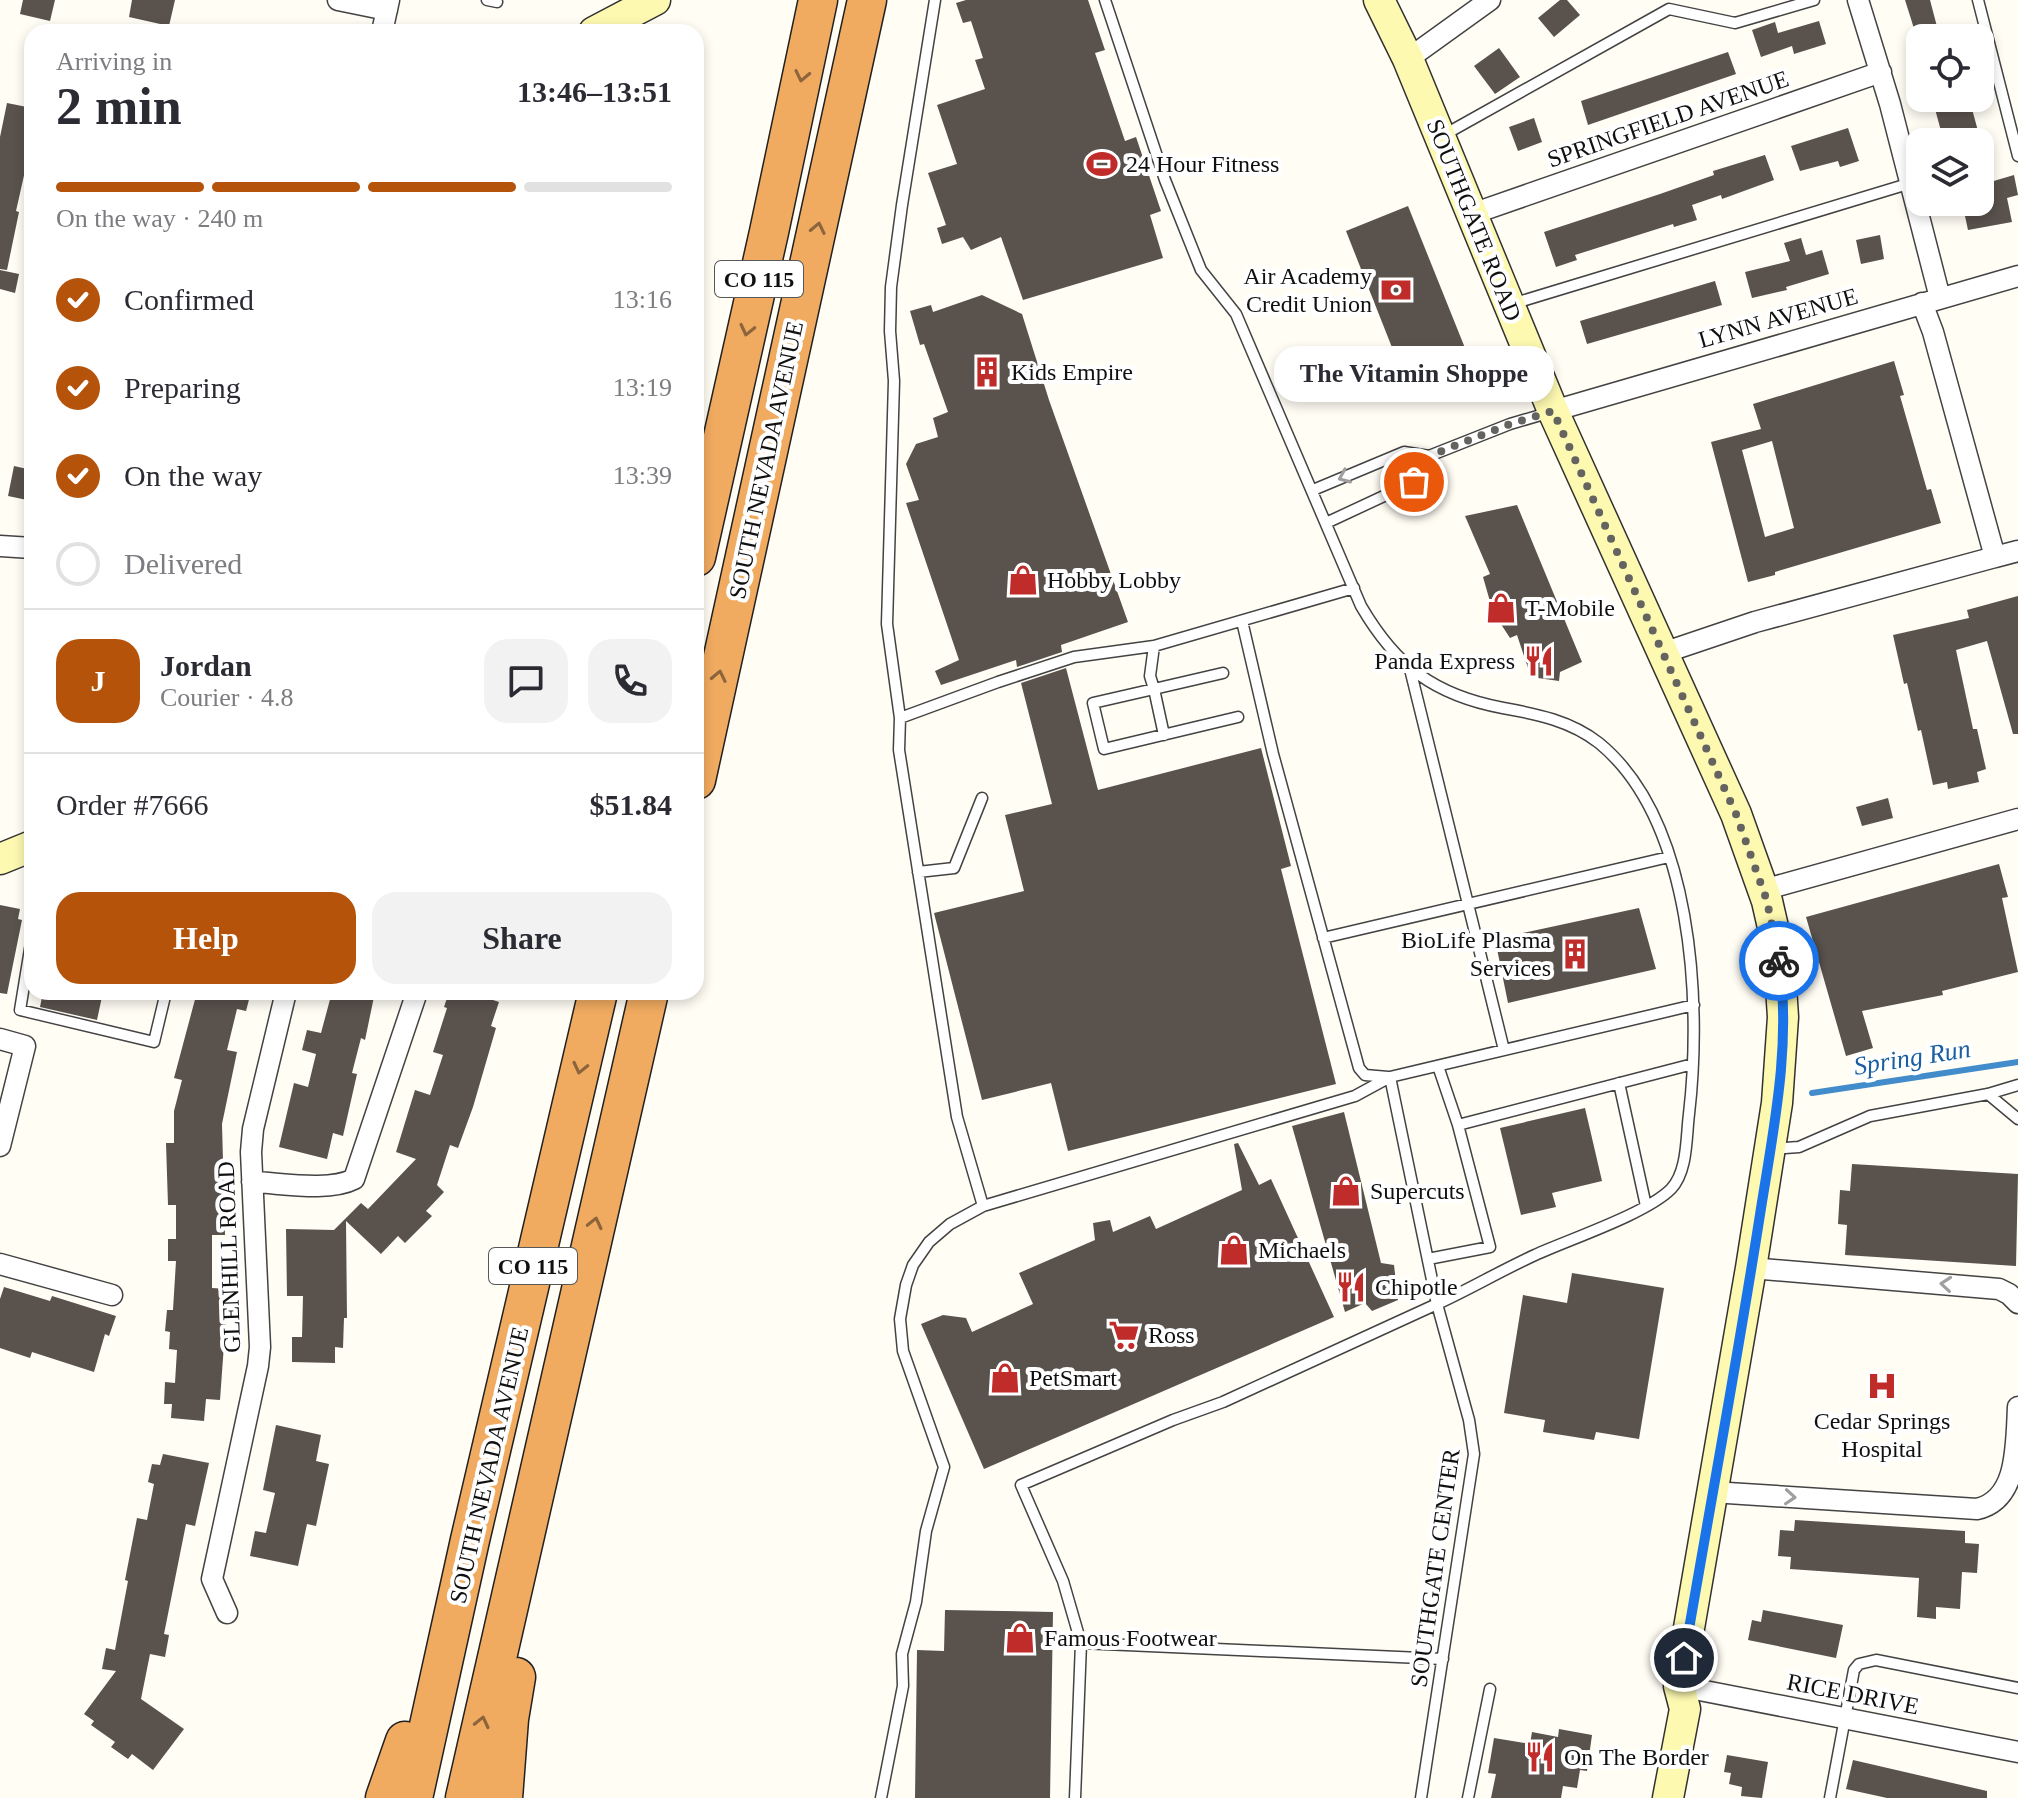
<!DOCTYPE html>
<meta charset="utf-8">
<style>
body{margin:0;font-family:Georgia,serif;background:#f2f2f3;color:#2b2b33;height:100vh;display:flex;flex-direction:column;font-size:30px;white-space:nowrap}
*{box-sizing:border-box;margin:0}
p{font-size:26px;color:#7c7c81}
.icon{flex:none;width:44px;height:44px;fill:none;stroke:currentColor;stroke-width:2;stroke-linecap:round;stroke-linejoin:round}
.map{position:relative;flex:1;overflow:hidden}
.drawer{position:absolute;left:24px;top:24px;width:680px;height:976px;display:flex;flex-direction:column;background:#fff;border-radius:24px;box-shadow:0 4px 12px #0003}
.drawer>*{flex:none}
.fabs{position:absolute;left:1906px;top:24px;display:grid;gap:16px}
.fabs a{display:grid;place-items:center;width:88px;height:88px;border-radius:16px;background:#fff;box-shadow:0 4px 12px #0003;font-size:40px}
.pin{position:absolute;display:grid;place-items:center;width:68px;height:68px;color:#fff;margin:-34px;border:4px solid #fff;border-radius:50%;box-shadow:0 2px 8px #0007}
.courier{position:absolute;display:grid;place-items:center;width:80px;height:80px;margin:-40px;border:6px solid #1a73e8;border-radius:50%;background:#fff;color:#222;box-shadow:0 2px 10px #0007}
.bubble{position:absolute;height:56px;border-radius:24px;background:#fff;box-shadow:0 4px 12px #0003;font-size:26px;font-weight:800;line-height:56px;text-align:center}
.headline em{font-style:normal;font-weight:800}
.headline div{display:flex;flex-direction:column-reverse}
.headline{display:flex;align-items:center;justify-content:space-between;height:136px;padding:0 32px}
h1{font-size:52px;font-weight:800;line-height:60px}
.bar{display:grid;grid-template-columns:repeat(4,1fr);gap:12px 8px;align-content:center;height:96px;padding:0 32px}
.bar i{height:10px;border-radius:6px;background:#e1e1e2}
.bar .on{background:#b45309}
.bar p{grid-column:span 4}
.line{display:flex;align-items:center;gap:20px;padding:0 32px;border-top:2px solid #e1e1e2}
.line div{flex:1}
.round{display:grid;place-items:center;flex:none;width:84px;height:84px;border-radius:24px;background:#f2f2f3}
ol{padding:0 32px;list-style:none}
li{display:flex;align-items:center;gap:24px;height:88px}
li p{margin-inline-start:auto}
li .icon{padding:8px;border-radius:50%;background:#b45309;color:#fff;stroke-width:4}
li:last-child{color:#7c7c81}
li i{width:44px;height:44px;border:4px solid #e1e1e2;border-radius:50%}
.cta{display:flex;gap:16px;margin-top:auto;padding:16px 32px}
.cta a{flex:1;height:92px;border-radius:24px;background:#b45309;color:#fff;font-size:32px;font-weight:800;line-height:92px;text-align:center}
.cta a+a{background:#f2f2f3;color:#2b2b33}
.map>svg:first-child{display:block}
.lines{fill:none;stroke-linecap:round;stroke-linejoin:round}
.stream{stroke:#428ccb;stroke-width:6}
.building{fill:#59524d;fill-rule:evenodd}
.lane-casing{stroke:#434343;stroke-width:13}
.street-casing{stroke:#434343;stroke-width:23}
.secondary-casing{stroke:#323232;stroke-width:33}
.highway-casing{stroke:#212121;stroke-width:41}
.lane{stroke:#fff;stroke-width:10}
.street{stroke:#fff;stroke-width:20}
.secondary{stroke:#fdf9b1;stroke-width:30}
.highway{stroke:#f1ab60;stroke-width:38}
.oneway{stroke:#8c653c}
.oneway2{stroke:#9f9f9f}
.done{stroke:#646360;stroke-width:8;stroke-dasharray:0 14.4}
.route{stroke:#1a73e8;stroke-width:10}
.labels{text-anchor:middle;stroke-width:8;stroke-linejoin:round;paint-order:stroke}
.shield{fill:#fff;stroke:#585858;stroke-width:2}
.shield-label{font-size:22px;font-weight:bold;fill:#101010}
.street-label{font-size:24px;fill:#101010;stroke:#fff}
.poi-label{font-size:24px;fill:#101010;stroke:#fff;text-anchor:start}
.water-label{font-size:26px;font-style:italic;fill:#1a5ea1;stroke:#fff}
</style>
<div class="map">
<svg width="2018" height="1798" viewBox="0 0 2018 1798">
<rect width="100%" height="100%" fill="#fffdf4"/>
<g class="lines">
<!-- stream -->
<path class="stream" d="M1812,1093L2018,1062"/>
</g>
<!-- building -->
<path class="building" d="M23,0H55L50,21L20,14Z
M132,0H175L169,26L129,17Z
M966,0H1088L1105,50L1095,53L1125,141L1136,137L1161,211L1150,215L1163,258L1023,300L1001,237L971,250L963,237L942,244L937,228L946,225L928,173L957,164L937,105L985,89L975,60L983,58L971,21L963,23L956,3Z
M1560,0H1567L1580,15L1554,37L1538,18Z
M1905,0H1930L1940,38H1917Z
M1819,21L1826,44L1794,54L1792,46L1761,57L1752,30L1775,22L1778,33Z
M1499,48L1520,77L1495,94L1474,66Z
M1728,52L1736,74L1588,125L1581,101Z
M1932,98H1969L1981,142H1944Z
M7,103L32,108V140L16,211L19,212L7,270L0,269V137Z
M1534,118L1542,142L1518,151L1509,127Z
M1848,128L1859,161L1840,167L1838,161L1800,171L1791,146Z
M1765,155L1774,180L1722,199L1721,195L1692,205L1697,220L1674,227L1673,224L1575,255L1577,260L1556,267L1544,232L1660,194L1714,175L1713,171Z
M2014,175L2018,195L2007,198L2012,222L1968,230L1962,202H1980V185Z
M1408,206L1467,353L1438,364L1444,380L1410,393L1346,231Z
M1880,235L1884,259L1861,264L1856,240Z
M1801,238L1806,255L1822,250L1829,274L1786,287L1787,290L1752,298L1745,272L1790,261L1784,243Z
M0,270L19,274L15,293L0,289Z
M1715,281L1722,305L1587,344L1580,321Z
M982,295L1022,314L1049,400L1128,622L1061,645L1062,652L1017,667L1016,660L941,685L935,671L959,660L906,503L919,500L906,464L916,444L938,437L933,418L948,412L924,344L920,345L910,311L931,305L933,312Z
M1894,361L1904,395L1900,396L1927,490L1931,489L1941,523L1775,572V575L1748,582L1711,442L1761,429L1753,404ZM1772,441L1794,528L1765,537L1742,450Z
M14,466L32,470V501L8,496Z
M1517,505L1582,662L1560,672L1559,681L1531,677L1517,635L1510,638L1493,612L1483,577L1490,574L1465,516Z
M2018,596V734H2013L1987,641L1956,650L1973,729H1977L1986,769L1977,772L1979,782L1948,789L1947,782L1933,785L1921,730L1918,731L1907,683L1904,684L1893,635L1969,618L1967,610Z
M1066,668L1098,790L1261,748L1291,866L1281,869L1336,1084L1068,1151L1051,1083L982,1100L934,913L1024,891L1005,815L1052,804L1021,683Z
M1888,798L1893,818L1862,826L1856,807Z
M1999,864L2008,897L2002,898L2018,972L1942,991L1943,995L1862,1011L1873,1048L1846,1056L1806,917Z
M0,905L20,909L18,919L22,920L7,994L0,993Z
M1639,908L1656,969L1508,1003L1495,939Z
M43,992H103L97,1020L40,1007Z
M197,992H251L246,1011L237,1009L227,1050L237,1052L222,1124L225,1235H212V1288L228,1289L220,1400L206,1399L204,1421L171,1418L172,1404H164L165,1382L175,1383L177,1350L169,1349L170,1332L165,1331L167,1310H173L176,1261H168V1239H176V1205H168L166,1143H174V1111L182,1080L174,1078Z
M332,992H375L365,1040L361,1038L352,1073L357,1074L343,1136L333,1133L327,1159L279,1147L294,1083L308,1087L316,1054L302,1050L307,1030L321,1033Z
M449,992H469L499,1002L491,1026L496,1028L473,1107L458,1148L450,1145L437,1185L444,1192L426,1211L432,1216L405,1243L398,1236L381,1254L346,1221L347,1318H344L343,1348L335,1347V1363L292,1362V1337H302L303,1296H287L286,1229L334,1230L361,1203L368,1209L416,1159L396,1152L415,1090L430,1095L443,1055L433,1052L447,1008L444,1007Z
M1585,1108L1602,1181L1552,1193L1556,1207L1521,1215L1500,1128Z
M1344,1112L1381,1263L1394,1265L1398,1300L1372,1311L1365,1303L1345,1312L1292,1126Z
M1238,1143L1259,1185L1271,1179L1334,1317L984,1469L921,1324L943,1315L966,1318L972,1332L1033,1304L1019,1273L1095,1240L1093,1223L1110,1220L1113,1232L1150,1216L1156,1229L1242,1190L1234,1144Z
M1852,1164L2018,1174L2016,1266L1845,1255L1847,1225L1838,1224L1840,1190L1850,1191Z
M1572,1273L1664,1288L1639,1439L1596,1432L1594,1440L1543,1432L1545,1420L1504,1413L1523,1295L1567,1303Z
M4,1287L50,1301L52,1296L116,1316L109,1336L105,1334L94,1372L32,1352L30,1358L0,1348V1299Z
M276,1425L321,1435L316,1461L329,1464L316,1526L307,1524L298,1566L250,1556L255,1531L266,1533L275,1493L263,1490Z
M163,1454L209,1463L195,1526L186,1524L164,1634L169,1635L165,1657L150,1654L141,1699L184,1729L153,1770L132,1754L128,1759L111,1747L115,1742L91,1725L94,1721L84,1714L116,1671L102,1669L106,1648L115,1650L128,1581L125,1580L137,1518L147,1520L154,1484L148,1482L152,1464L160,1465Z
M1795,1520L1965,1531V1543L1979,1544L1977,1573L1962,1572L1960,1609L1936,1607V1619L1917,1617L1919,1578L1790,1569L1791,1557L1778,1556L1780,1530L1794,1531Z
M945,1610L1053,1612L1050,1798H915L917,1650L944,1651Z
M1763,1610L1843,1625L1836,1658L1748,1640L1752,1620L1761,1622Z
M1559,1729L1592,1735L1587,1771L1580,1770L1577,1788L1563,1786L1561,1798H1491L1496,1774L1488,1773L1494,1738L1530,1744L1532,1732L1558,1737Z
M1727,1755L1768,1762L1762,1798L1741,1796L1742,1787L1729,1784L1731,1773L1724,1772Z
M1853,1760L1987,1791V1798H1887L1846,1789Z"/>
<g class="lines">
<!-- lane casing -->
<g class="lane-casing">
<path id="lane" d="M487,0L497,2
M935,0L902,205L891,287L890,331L894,381L887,624L900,718L998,682L1074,657L1154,646L1354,588
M1105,0L1165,180L1201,270L1236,314L1361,606C1396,666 1434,695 1503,708C1537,714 1571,721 1599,743C1693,820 1702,1002 1689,1114C1686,1137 1688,1171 1671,1189C1646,1214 1570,1239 1535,1255C1502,1270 1470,1289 1437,1304L1469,1420L1474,1454L1421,1798
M1978,0L2018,156
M1442,136L1669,9L1735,23L1814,0
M1512,304L1911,183
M1313,490L1404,452L1429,456L1510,424L1551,412
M1326,523L1414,482L1429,456
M1242,621L1273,754L1359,1068L1365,1075L1388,1077
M1154,646L1150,676L1154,689L1093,703L1104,749L1238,717
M1410,669L1504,1050
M900,718L899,750L957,1117L983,1206L1355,1096L1390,1077L1694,1005
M1164,735L1154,689L1223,673
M918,872L954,868L982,798
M32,937L20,1010L154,1042L166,992
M1323,938L1669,857
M1438,1066L1458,1125
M1619,1083L1646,1206
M1988,1094L2018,1119
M1772,1149L1799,1147L1870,1116L1988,1094L2018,1085
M1428,1259L1490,1247L1458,1125L1693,1064
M1081,1643L1443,1659
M881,1798L903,1686L902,1654L916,1602L926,1531L944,1467L903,1351L900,1319L906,1285L913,1265L929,1242L950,1224L983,1206
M1075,1798L1081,1643L1063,1581L1021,1485L1173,1420L1223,1402L1437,1304L1390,1077
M1468,1798L1490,1689
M1830,1798L1854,1670L1859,1664L1876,1660L2018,1688"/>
</g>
<!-- street casing -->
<g class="street-casing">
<path id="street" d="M338,0L387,10
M1858,0L1890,104L1940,298
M382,32L389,0
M1408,59L1490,0
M1472,214L1881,72
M1922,303L1933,332L1995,557L2018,551
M1553,411L2018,276
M0,546L32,548
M1663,653L1755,622L1995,557
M1763,890L2018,819
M0,1039L25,1046L0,1146
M252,1182C281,1183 329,1192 354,1179L417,992
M0,1264L112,1295
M1751,1268L1999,1289L2009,1294L2018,1303
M1712,1492L1977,1509C2018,1500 2016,1446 2018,1407
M227,1613L212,1579L258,1366L260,1347L251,1152L253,1129L286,992
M1679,1686L2018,1752"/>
</g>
<!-- secondary casing -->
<g class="secondary-casing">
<path id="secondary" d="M1379,0L1408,59L1553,411L1736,814L1767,901L1775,936L1780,972L1783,1017L1777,1103L1751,1268L1679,1686L1685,1709L1668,1798
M594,32L655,0
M0,859L32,846"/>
</g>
<!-- highway casing -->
<g class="highway-casing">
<path id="highway" d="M696,557L769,232L818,0
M696,780L867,0
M385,1798L405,1741
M413,1798L470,1540L598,992
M465,1798L649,992
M503,1798L509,1719L516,1677"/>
</g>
<!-- lane -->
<use href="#lane" class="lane"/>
<!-- street -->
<use href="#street" class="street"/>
<!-- secondary -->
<use href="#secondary" class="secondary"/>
<!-- highway -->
<use href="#highway" class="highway"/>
</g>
<!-- one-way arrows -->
<defs><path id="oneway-chevron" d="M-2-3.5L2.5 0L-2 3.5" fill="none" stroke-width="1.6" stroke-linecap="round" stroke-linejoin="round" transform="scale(2)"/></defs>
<g class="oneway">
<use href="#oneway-chevron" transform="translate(802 76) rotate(102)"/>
<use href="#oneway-chevron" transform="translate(818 228) rotate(-78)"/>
<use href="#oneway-chevron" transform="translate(747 330) rotate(103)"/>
<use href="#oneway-chevron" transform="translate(719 676) rotate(-78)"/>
<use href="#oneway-chevron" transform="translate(580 1068) rotate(103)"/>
<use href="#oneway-chevron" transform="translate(595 1223) rotate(-77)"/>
<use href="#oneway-chevron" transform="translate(482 1722) rotate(-77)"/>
</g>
<g class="oneway2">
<use href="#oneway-chevron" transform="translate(1344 477) rotate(157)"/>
<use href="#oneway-chevron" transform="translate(1946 1284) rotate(-175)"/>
<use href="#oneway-chevron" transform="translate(1790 1497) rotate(4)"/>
</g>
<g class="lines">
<!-- done -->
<path class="done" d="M1414,482L1429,456L1510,424L1553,411L1736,814L1767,901L1779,961"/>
<!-- route -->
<path class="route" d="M1684,1658C1709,1512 1736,1367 1759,1221C1772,1136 1792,1047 1779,961"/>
</g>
<!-- icons -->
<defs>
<g id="stadium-bare" transform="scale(2.4)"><path d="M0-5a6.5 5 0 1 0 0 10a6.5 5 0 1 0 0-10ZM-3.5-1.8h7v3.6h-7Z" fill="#bf2c2a" stroke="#fff" stroke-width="2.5" paint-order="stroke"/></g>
<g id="bank-bare" transform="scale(2.4)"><path d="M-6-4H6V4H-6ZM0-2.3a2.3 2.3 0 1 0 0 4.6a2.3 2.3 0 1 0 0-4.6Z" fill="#bf2c2a" stroke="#fff" stroke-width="2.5" paint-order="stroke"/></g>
<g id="building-bare" transform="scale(2.4)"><path d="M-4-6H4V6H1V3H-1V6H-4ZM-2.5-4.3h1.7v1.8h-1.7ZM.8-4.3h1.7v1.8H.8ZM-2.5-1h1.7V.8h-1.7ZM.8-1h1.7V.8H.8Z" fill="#bf2c2a" stroke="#fff" stroke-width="2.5" paint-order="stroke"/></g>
<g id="shop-bare" transform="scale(2.4)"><path d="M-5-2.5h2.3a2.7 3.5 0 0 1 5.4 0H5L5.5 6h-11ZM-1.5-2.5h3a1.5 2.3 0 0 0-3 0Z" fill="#bf2c2a" stroke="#fff" stroke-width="2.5" paint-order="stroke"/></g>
<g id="restaurant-bare" transform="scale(2.4)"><path d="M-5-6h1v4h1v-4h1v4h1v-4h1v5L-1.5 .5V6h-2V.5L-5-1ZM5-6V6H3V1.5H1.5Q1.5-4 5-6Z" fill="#bf2c2a" stroke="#fff" stroke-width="2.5" paint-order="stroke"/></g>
<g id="supermarket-bare" transform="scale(2.4)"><path d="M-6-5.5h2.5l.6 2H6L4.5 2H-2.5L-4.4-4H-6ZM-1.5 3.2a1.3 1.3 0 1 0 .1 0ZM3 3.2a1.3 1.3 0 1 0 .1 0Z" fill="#bf2c2a" stroke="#fff" stroke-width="2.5" paint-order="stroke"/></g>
<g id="hospital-bare" transform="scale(2.4)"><path d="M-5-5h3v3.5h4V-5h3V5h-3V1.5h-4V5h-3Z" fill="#bf2c2a" stroke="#fff" stroke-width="2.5" paint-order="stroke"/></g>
</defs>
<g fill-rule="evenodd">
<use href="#stadium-bare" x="1102" y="164"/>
<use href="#bank-bare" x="1396" y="290"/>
<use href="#building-bare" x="987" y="372"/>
<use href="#shop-bare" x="1023" y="580"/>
<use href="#shop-bare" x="1501" y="608"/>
<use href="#restaurant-bare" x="1539" y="661"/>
<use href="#building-bare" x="1575" y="954"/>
<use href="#shop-bare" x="1346" y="1191"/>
<use href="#shop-bare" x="1234" y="1250"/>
<use href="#restaurant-bare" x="1351" y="1287"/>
<use href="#supermarket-bare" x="1124" y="1335"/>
<use href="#shop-bare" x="1005" y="1378"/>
<use href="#hospital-bare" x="1882" y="1386"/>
<use href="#shop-bare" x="1020" y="1638"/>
<use href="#restaurant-bare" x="1540" y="1757"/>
</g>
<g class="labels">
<!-- shield labels -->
<g class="shield">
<rect x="715" y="261" width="88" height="36" rx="6"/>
<rect x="489" y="1248" width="88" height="36" rx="6"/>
</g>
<g class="shield-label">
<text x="759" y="287">CO 115</text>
<text x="533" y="1274">CO 115</text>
</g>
<!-- street labels -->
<g class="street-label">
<text transform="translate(1668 119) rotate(-19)" y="8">SPRINGFIELD AVENUE</text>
<text transform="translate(1474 220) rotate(68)" y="8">SOUTHGATE ROAD</text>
<text transform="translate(1778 318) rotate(-16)" y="8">LYNN AVENUE</text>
<text transform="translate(766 460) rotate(-78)" y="8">SOUTH NEVADA AVENUE</text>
<text transform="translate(229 1257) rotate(-92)" y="8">GLENHILL ROAD</text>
<text transform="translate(489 1465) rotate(-77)" y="8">SOUTH NEVADA AVENUE</text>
<text transform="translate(1435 1568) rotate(-82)" y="8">SOUTHGATE CENTER</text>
<text transform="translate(1853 1694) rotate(11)" y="8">RICE DRIVE</text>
</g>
<!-- poi labels -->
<g class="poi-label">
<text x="1126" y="172">24 Hour Fitness</text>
<text x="1372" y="284" text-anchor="end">Air Academy<tspan x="1372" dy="28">Credit Union</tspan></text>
<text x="1011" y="380">Kids Empire</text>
<text x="1047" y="588">Hobby Lobby</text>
<text x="1525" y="616">T-Mobile</text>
<text x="1515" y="669" text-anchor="end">Panda Express</text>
<text x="1551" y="948" text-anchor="end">BioLife Plasma<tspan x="1551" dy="28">Services</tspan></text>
<text x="1370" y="1199">Supercuts</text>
<text x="1258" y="1258">Michaels</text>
<text x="1375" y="1295">Chipotle</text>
<text x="1148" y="1343">Ross</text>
<text x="1029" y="1386">PetSmart</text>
<text x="1882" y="1429" text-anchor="middle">Cedar Springs<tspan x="1882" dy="28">Hospital</tspan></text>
<text x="1044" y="1646">Famous Footwear</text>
<text x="1564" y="1765">On The Border</text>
</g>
<!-- water labels -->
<g class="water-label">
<text transform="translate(1912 1057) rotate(-9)" y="9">Spring Run</text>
</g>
</g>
</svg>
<div class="fabs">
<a><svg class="icon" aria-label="locate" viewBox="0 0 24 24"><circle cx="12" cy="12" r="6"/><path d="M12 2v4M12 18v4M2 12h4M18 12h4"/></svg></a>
<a><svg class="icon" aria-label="layers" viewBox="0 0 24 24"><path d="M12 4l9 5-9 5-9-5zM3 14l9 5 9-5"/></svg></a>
</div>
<div class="pin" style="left:1414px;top:482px;background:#ea580c"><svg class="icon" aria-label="bag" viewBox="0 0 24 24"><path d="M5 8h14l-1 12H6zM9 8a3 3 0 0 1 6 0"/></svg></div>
<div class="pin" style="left:1684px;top:1658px;background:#1f2937"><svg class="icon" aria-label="home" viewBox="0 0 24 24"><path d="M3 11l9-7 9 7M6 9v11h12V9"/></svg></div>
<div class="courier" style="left:1779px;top:961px"><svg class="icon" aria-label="bike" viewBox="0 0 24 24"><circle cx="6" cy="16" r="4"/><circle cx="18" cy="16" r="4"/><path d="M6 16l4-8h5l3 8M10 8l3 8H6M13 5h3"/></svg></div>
<div class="bubble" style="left:1274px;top:346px;width:280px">The Vitamin Shoppe</div>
<section class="drawer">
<div class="headline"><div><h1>2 min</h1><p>Arriving in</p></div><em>13:46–13:51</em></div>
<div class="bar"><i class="on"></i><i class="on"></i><i class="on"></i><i></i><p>On the way · 240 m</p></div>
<ol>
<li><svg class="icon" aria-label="check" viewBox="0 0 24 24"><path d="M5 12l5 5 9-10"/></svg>Confirmed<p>13:16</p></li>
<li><svg class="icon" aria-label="check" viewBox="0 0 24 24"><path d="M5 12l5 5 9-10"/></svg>Preparing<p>13:19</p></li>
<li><svg class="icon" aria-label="check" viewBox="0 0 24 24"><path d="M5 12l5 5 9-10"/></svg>On the way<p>13:39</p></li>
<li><i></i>Delivered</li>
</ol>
<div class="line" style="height:144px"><b class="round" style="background:#b45309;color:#fff">J</b><div><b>Jordan</b><p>Courier · 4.8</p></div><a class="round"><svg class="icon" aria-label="chat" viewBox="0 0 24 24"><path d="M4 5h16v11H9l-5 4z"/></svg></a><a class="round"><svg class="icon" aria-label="phone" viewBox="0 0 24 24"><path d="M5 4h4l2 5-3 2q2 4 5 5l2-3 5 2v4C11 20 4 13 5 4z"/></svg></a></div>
<div class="line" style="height:104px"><div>Order #7666</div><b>$51.84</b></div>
<div class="cta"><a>Help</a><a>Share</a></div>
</section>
</div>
